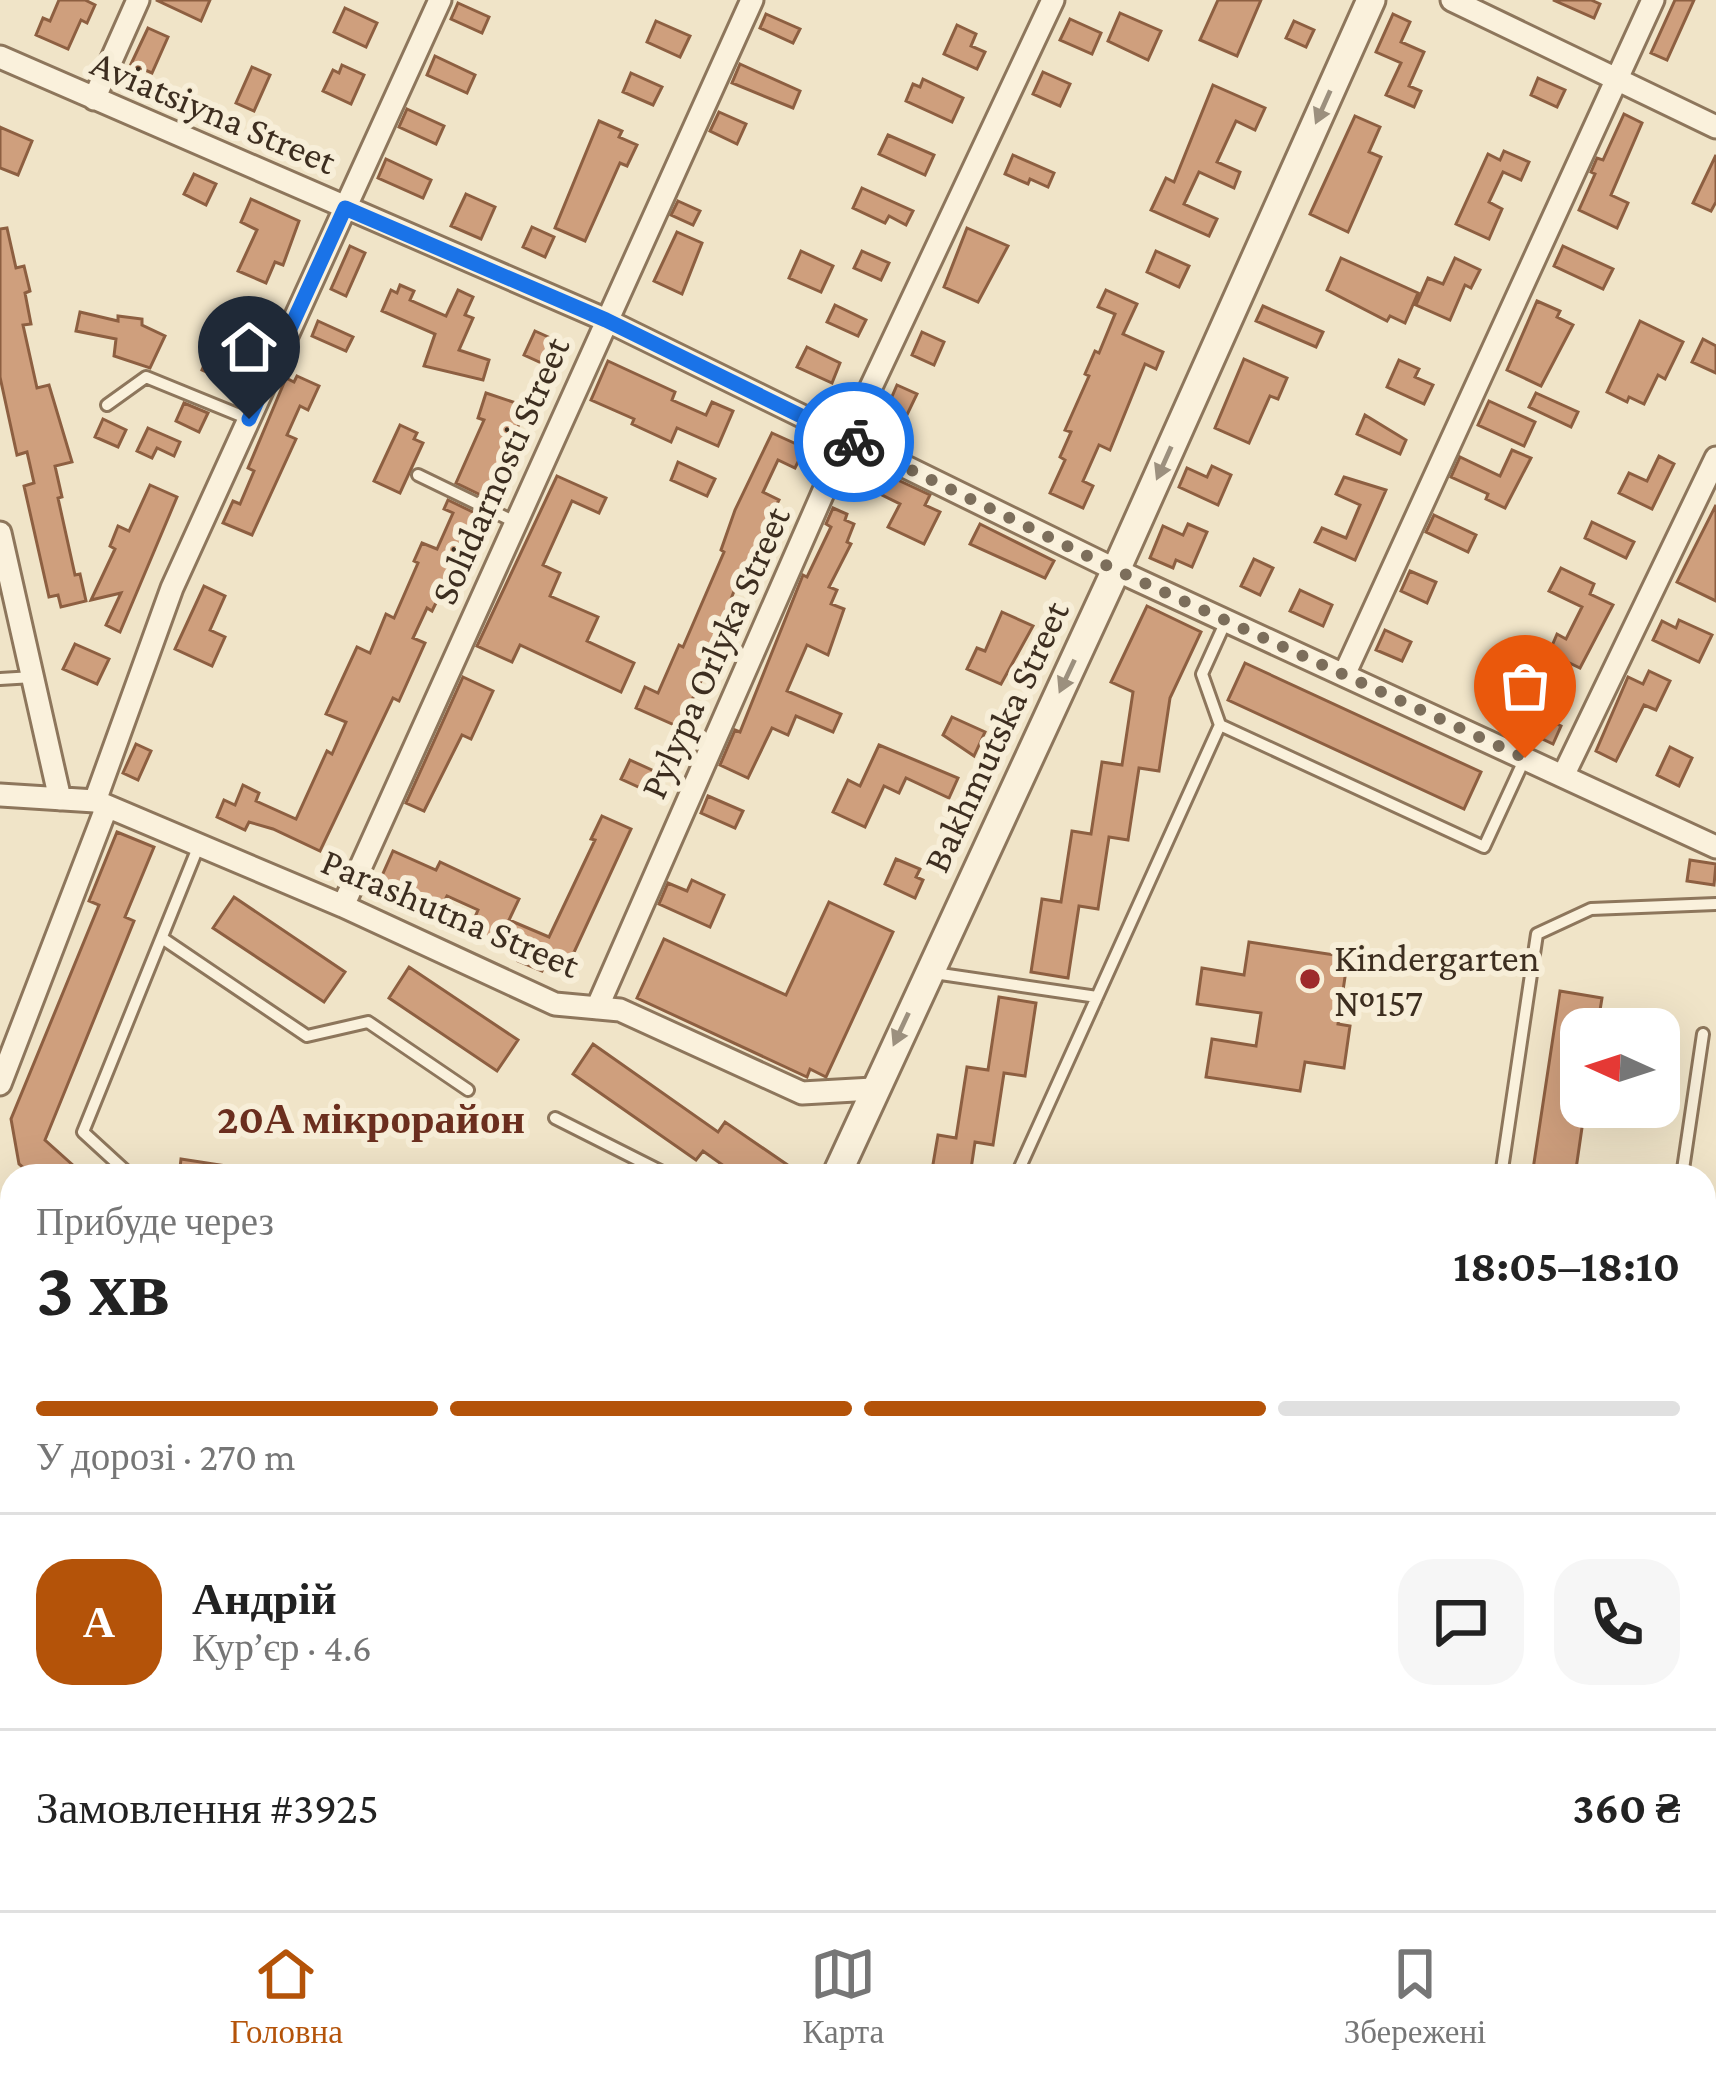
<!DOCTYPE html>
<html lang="uk">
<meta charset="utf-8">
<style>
body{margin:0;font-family:"Crimson Pro",serif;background:#f6f6f6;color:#222;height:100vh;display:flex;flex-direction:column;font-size:45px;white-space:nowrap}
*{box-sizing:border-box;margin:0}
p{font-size:39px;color:#767676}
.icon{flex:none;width:66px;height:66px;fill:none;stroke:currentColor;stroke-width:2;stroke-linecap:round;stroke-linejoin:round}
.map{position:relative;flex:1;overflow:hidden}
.side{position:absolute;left:0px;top:1164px;width:1716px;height:747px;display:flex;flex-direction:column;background:#fff;border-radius:36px 36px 0 0;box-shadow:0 12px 48px #0002}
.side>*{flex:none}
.needle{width:78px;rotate:273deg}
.buttons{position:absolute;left:1560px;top:1008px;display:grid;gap:24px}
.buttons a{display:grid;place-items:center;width:120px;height:120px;border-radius:24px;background:#fff;box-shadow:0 12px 48px #0002;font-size:60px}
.pin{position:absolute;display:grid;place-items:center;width:102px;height:102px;color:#fff;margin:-123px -51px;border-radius:50% 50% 50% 0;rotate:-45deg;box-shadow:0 0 12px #0007}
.pin .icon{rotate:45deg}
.courier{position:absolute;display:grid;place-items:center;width:120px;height:120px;margin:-60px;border:9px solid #1a73e8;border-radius:50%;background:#fff;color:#222;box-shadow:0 3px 15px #0007}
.overview em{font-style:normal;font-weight:700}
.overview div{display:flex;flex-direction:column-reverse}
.overview{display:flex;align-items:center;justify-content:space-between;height:204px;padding:0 36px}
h1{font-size:78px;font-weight:700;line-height:90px}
.bar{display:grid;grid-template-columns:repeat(4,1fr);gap:18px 12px;align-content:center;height:144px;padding:0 36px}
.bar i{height:15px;border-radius:9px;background:#e0e0e0}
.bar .on{background:#b45309}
.bar p{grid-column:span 4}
.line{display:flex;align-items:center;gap:30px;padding:0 36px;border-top:3px solid #e0e0e0}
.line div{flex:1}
.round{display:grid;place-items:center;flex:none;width:126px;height:126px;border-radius:36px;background:#f6f6f6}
.dock{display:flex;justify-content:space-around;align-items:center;height:168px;border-top:3px solid #e0e0e0;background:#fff;font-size:33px;color:#767676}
.dock a{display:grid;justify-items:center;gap:6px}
.dock .on{color:#b45309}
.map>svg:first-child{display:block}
.green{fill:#c9cf9b}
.building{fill:#cf9f7d;stroke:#8d5f41;stroke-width:3}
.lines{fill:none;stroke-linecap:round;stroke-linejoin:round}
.service-casing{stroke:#8d765c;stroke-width:16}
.minor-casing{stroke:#8d765c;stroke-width:27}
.tertiary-casing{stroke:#8d765c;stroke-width:33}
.secondary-casing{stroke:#6f573f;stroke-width:39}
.service{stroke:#faf1dc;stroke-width:10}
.minor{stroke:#faf1dc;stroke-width:21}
.tertiary{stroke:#faf1dc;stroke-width:27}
.secondary{stroke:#faf1dc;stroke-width:33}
.oneway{fill:#9c907e}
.done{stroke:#7c6e5b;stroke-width:12;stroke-dasharray:0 21.6}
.route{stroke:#1a73e8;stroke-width:15}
.poi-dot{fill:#9e2a2b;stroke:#f7eed8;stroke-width:4.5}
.labels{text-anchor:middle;stroke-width:12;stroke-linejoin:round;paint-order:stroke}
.street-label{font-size:39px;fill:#3d2e20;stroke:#f7eed8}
.poi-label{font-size:39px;fill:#3d2e20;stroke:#f7eed8;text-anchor:start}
.neighbourhood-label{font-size:42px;font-weight:bold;fill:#6b2e1e;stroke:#f7eed8}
</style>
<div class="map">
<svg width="1716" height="1910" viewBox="0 0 1716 1910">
<rect width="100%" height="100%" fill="#f0e4c8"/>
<!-- green -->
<path class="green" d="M1704,1632L1716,1634V1819L1704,1817Z
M0,1887L12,1889V1899H72L139,1910H0Z"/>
<!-- building -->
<path class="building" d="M59,0H85L95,5L87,23L81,20L68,49L36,35L43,18L50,21Z
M156,0H210L201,21Z
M1218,0H1261L1237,56L1200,40Z
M1553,0H1591L1600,4L1594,18Z
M1675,0H1694L1667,60L1651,53Z
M458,3L489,17L482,33L451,19Z
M345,8L377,23L366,47L334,32Z
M1120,13L1161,31L1148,60L1108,41Z
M766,14L800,29L793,43L760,28Z
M1393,14L1410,22L1401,42L1424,52L1409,86L1421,91L1414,107L1386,95L1401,63L1376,52Z
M1070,19L1101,33L1092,54L1060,40Z
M656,21L690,36L680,57L647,42Z
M1294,21L1314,30L1306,47L1286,38Z
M957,25L976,34L971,46L985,52L977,69L944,54Z
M148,28L168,37L152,73L131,64Z
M435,56L475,75L467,93L427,75Z
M740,64L800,91L793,108L732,83Z
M342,65L364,75L351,104L323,91L333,70L339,73Z
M252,67L270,75L254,111L236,103Z
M1043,72L1070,84L1060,106L1033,94Z
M631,73L662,87L653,105L623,92Z
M1538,78L1565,90L1557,107L1531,95Z
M923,79L963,98L952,122L906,101L913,84L920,87Z
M1213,85L1265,108L1255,130L1236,121L1217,162L1240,172L1234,188L1199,172L1184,204L1217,219L1209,236L1151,210L1166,178L1174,182Z
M407,109L444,126L436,144L399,127Z
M719,112L746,124L737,144L710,131Z
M1624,114L1642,123L1611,195L1628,203L1617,228L1579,210L1595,174L1591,172L1597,158L1603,160Z
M1355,116L1380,127L1369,152L1381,157L1348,232L1310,214Z
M599,121L622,131L619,137L637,145L627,166L620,163L585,241L555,228Z
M0,127L32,141L18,175L0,168Z
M888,135L934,155L925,175L879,154Z
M1504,151L1529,162L1521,180L1503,172L1489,202L1502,209L1489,239L1456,224L1488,154L1500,160Z
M1013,155L1054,173L1048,187L1030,179L1028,184L1005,174Z
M1716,155V202L1711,211L1693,203Z
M386,159L431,180L423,198L378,178Z
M194,174L216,184L206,205L184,194Z
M862,188L913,211L906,225L889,216L885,223L853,208Z
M466,194L495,207L481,239L451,226Z
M251,199L299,221L283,265L275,262L266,283L238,271L257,230L241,222Z
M678,201L700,211L693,225L671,215Z
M532,227L554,237L545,257L523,247Z
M7,228L16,268L24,266L30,291L25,293L31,324L23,325L37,388L49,385L72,462L55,466L62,497L58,498L75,575L80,574L86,601L61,607L58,595L49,597L24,486L34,483L27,452L17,455L0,377V229Z
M967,228L1008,246L978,302L944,287Z
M677,232L702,243L682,294L654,281Z
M350,246L365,253L346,296L331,289Z
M1563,246L1613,269L1603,289L1554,266Z
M801,251L833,266L821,292L789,278Z
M862,251L889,263L881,280L854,268Z
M1156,251L1189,266L1179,287L1147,272Z
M1341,258L1418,293L1405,323L1390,316L1387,321L1327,290Z
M1455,258L1480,270L1471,288L1465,285L1450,320L1416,305L1428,278L1443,284Z
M400,285L414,291L410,300L446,316L458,290L473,297L465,315L473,318L459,350L489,360L483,380L424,366L435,334L382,311L391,290L397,293Z
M1106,290L1137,304L1123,334L1163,352L1156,369L1145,364L1110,450L1099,445L1083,481L1093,486L1083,508L1050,493L1065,460L1060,457L1071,432L1065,430L1089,376L1085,374L1095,351L1099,353L1115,314L1098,307Z
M1537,301L1560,311L1557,317L1573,325L1541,386L1507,370Z
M835,305L866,320L858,336L827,322Z
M1263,306L1323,332L1316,347L1256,321Z
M80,312L118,321V316L142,319V325L165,336L150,368L114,356L116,339L76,331Z
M222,320L249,332L226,381L202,370Z
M318,321L353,337L346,351L312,336Z
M1640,321L1683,342L1665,379L1658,375L1644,404L1629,397L1627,402L1607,392Z
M535,331L557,341L546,365L524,355Z
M922,332L944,342L934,365L912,355Z
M1703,339L1716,346V373L1692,362Z
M807,347L840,363L832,383L797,367Z
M1244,359L1287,378L1278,399L1270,396L1249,443L1215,428Z
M1399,360L1419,369L1415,377L1433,385L1424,404L1387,387Z
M608,361L675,392L672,400L706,415L712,402L733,411L718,446L677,428L671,442L632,424L634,419L591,400Z
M297,376L319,386L308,410L300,406L287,435L296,439L252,535L223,523L233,501L240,504L254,471L248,468L286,378L294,382Z
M897,385L917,394L903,423L884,415Z
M486,393L525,406L510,450L487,498L456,483L484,420L478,418Z
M1536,393L1578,412L1571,427L1529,407Z
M1489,401L1535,422L1524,446L1478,425Z
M184,403L208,413L199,432L176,421Z
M1365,415L1406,440L1400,454L1357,434Z
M103,419L126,430L118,447L95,437Z
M400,425L417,433L414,439L423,443L400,493L374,481Z
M148,428L180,442L174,456L157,448L152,458L137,451Z
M772,433L805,448L795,468L778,460L763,492L779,500L738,581L722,622L728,625L679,727L636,708L645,687L658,693L679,645L683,647L724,552L721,550L735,510Z
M1512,450L1531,458L1505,508L1486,499L1488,494L1451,477L1460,457L1500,476Z
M1659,456L1674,464L1652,509L1619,493L1629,473L1647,481Z
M678,462L715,479L707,496L671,480Z
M1212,466L1231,475L1218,505L1179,487L1187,468L1207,477Z
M887,475L930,495L925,505L940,512L924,544L888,527L900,504L878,493Z
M557,476L606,498L599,513L572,501L543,565L560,573L550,596L598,617L587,641L634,663L621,692L520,645L512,662L477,646Z
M1344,477L1386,490L1355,560L1315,542L1322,528L1346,538L1360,505L1336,494Z
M150,485L177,497L120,632L106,625L121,593L91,600L115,549L110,546L118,526L129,531Z
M448,500L479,515L432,611L427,608L413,638L425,643L399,701L393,698L320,851L273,829L249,822L245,830L217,817L224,800L235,805L243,785L259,793L256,801L296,819L327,751L332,754L346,722L326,714L357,647L370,653L386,614L394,618L418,563L414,561L422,543L437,549L453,513L444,509Z
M1716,505V601L1677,582Z
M833,508L847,514L845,520L854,524L847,542L851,544L829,587L837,590L831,604L844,609L828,655L807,645L787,691L841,714L833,732L796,716L788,735L772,728L748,778L720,765L735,730L740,732L803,575L807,577L831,527L826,524Z
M1434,515L1476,535L1468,552L1426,532Z
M1592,522L1634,542L1626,558L1585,538Z
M980,524L1054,561L1045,578L970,544Z
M1188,524L1207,532L1192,567L1176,560L1173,568L1150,558L1163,526L1183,535Z
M1254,559L1273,568L1260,595L1241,586Z
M1561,568L1594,584L1590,594L1613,605L1580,668L1549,653L1557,634L1566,639L1582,607L1549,591Z
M1410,571L1436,582L1427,603L1401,591Z
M204,586L225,596L210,630L225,637L212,666L175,649Z
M1300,590L1332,605L1323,626L1290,611Z
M1147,606L1201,632L1170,698L1159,771L1139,768L1128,840L1109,837L1098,909L1079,906L1068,978L1031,972L1042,899L1061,902L1072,831L1091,834L1102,762L1122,765L1133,692L1111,682Z
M1002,612L1033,626L1001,684L967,669L977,648L985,651Z
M1679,620L1712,635L1699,662L1653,640L1662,621L1676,628Z
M1385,630L1411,642L1402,661L1376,650Z
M75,644L109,659L97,684L63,669Z
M1245,663L1481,772L1464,809L1228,700Z
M1649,671L1670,681L1656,710L1644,705L1616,761L1596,751L1628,677L1643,684Z
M1528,674L1550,685L1540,704L1519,693Z
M463,677L493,691L471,739L462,735L424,811L406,803Z
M1540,716L1561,726L1553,744L1532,734Z
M952,717L985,732L974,756L943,735Z
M136,744L151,751L138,780L123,773Z
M879,745L958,778L949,798L906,778L899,793L884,786L865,827L833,812L848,780L860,786Z
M1670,747L1692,758L1679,786L1657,775Z
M630,760L654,771L645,790L621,779Z
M708,796L743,811L735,828L701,813Z
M602,816L631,829L570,961L551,952L542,971L518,961L520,956L468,933L478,910L447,896L440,910L422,902L424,897L381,878L393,851L436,870L440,862L519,899L509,920L549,937L595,840L591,839Z
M117,832L154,847L125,917L134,921L45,1140L85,1176H33L19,1164L11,1119L99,905L89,901Z
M896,859L920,869L916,877L923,880L915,898L885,884Z
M1690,860L1716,864L1714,885L1687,881Z
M692,880L724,895L710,927L659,904L668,883L687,891Z
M234,897L345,972L324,1002L213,928Z
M829,902L893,932L826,1077L810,1069L807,1077L637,998L664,939L786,995Z
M1249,942L1348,957L1338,1024L1350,1026L1344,1068L1305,1062L1300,1091L1206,1077L1212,1039L1256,1046L1261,1013L1197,1004L1202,968L1244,975Z
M409,967L518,1040L497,1071L389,998Z
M1560,991L1602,998L1597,1029H1581V1107H1585L1575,1176H1532Z
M999,997L1036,1003L1025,1076L1004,1073L993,1145L975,1142L970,1176H931L938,1135L956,1138L967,1067L988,1070Z
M593,1044L718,1132L725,1122L789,1166L782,1176H738L703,1151L696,1160L573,1074Z
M181,1159L233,1167L232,1176H179Z"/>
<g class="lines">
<!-- service casing -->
<g class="service-casing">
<path id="service" d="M107,405L146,377L249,419
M418,475L515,522
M0,679L33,677
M1220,725L1484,847L1525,758
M162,938L307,1036L368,1022L468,1090
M934,973L1097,997
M555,1118L670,1176
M131,1176L83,1132L199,845
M1016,1176L1220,725L1202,674L1226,621
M1501,1176L1537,934L1591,909L1716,904
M1682,1176L1703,1034
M1704,1350L1716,1352
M1704,1520L1716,1522
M790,1899L799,1910
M1044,1899L1057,1910
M1227,1899L1239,1910
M93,1910V1899
M526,1910L528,1899
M637,1910L638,1899
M1073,1910L1083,1899
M1324,1910L1333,1899
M1385,1910L1386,1899"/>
</g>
<!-- minor casing -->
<g class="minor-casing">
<path id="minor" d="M1452,0L1716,127
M0,57L606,320L1116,570L1716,847
M94,99L138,0
M0,533L60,799
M1344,675L1653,0
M1563,776L1716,458
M0,795L95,801L343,906L555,1004L620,1010L802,1093L873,1089
M95,801L172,588L440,0
M343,906L752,0
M597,1008L847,438L1053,0
M0,1084L107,806
M1704,1826L1716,1828"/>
</g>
<!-- tertiary casing -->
<g class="tertiary-casing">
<path id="tertiary" d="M836,1176L1116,570L1371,0
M484,1910L486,1899"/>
</g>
<!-- secondary casing -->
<g class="secondary-casing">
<path id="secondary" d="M0,1359L12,1360
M1704,1621L1716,1623"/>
</g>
<!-- service -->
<use href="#service" class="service"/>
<!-- minor -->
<use href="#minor" class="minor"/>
<!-- tertiary -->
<use href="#tertiary" class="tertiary"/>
<!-- secondary -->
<use href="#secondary" class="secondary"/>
</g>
<!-- one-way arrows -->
<defs><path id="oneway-solid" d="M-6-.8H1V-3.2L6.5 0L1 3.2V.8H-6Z" transform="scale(3)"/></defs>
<g class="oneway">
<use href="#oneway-solid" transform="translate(1323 107) rotate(114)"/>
<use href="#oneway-solid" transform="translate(1164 463) rotate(114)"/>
<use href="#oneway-solid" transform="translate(1067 676) rotate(115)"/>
<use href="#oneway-solid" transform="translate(901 1029) rotate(115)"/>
</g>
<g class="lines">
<!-- done -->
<path class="done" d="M854,442L1116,570L1525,758"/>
<!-- route -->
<path class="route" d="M249,419L345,208L606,320L854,442"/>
</g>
<!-- markers -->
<circle class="poi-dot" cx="1310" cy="979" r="12"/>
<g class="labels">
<!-- street labels -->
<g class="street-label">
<text transform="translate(214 111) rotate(23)" y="14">Aviatsiyna Street</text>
<text transform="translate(499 470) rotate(-66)" y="14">Solidarnosti Street</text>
<text transform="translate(714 652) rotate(-66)" y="14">Pylypa Orlyka Street</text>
<text transform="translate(995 736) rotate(-65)" y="14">Bakhmutska Street</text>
<text transform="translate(451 912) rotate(23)" y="14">Parashutna Street</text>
</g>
<!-- poi labels -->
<g class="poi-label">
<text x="1334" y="971">Kindergarten<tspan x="1334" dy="45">№157</tspan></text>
</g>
<!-- neighbourhood labels -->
<g class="neighbourhood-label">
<text x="371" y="1133">20А мікрорайон</text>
</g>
</g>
</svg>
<div class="buttons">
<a><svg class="needle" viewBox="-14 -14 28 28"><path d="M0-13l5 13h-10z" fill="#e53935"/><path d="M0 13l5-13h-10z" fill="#767676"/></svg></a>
</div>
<div class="pin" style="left:1525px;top:758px;background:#ea580c"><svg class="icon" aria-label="bag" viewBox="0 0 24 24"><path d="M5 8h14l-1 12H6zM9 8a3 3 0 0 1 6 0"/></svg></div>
<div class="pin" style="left:249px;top:419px;background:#1f2937"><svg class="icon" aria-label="home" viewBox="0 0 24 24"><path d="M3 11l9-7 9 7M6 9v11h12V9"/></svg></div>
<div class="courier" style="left:854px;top:442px"><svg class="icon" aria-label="bike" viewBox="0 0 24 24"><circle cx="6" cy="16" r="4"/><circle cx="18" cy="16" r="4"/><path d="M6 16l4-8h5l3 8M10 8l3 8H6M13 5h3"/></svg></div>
<section class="side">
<div class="overview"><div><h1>3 хв</h1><p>Прибуде через</p></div><em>18:05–18:10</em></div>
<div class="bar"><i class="on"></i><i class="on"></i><i class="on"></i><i></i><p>У дорозі · 270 m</p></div>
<div class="line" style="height:216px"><b class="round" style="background:#b45309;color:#fff">А</b><div><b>Андрій</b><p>Кур’єр · 4.6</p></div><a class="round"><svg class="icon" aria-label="chat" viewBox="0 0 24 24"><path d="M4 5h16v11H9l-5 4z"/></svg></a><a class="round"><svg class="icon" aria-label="phone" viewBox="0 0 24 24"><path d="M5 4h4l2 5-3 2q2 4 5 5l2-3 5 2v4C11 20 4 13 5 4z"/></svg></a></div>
<div class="line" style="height:156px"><div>Замовлення #3925</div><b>360 ₴</b></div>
</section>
</div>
<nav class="dock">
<a class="on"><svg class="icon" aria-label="home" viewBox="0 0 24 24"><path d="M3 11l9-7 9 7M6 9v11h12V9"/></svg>Головна</a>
<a><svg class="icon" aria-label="map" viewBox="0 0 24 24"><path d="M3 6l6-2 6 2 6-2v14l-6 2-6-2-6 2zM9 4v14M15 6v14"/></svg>Карта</a>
<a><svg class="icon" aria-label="saved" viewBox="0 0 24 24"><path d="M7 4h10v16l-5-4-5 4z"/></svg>Збережені</a>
</nav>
